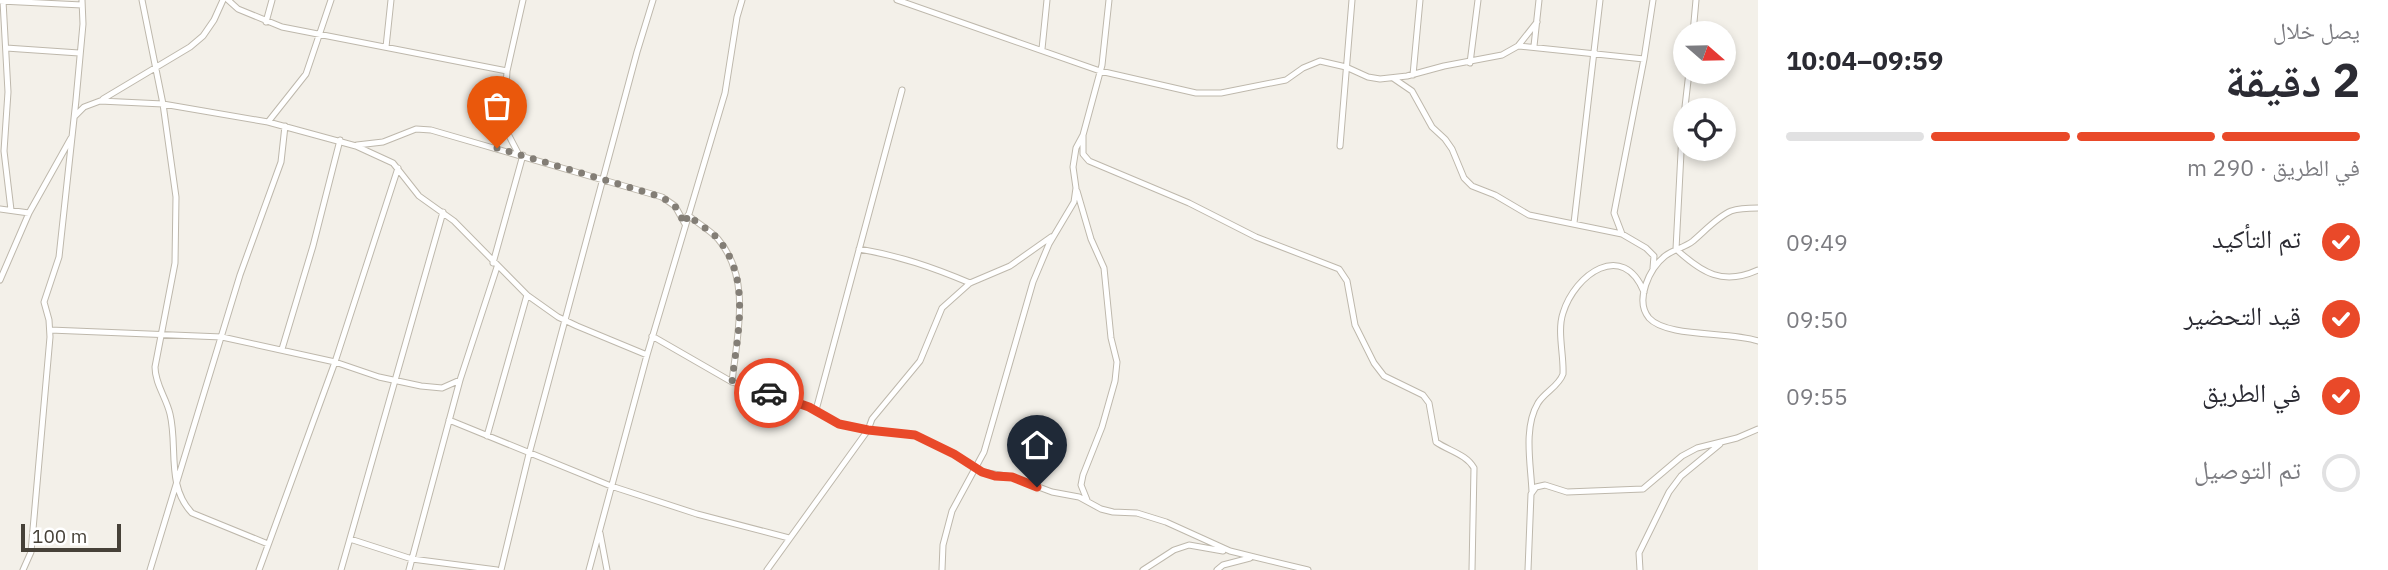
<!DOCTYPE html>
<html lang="ar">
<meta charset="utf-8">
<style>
body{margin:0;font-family:"IBM Plex Sans","Noto Naskh Arabic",sans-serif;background:#f2f2f3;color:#2b2b33;direction:rtl;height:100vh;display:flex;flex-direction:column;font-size:26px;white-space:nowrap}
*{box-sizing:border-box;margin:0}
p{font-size:23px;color:#7c7c81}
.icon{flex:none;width:38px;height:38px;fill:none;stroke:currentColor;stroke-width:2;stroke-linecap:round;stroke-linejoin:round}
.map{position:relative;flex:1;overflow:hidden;direction:ltr}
.details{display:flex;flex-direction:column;background:#fff;width:630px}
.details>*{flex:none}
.needle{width:46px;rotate:110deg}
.fabs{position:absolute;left:1673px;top:21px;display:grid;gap:14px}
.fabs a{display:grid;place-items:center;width:63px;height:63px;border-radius:50%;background:#fff;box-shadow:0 4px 10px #0003;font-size:35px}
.scale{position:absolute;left:21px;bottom:18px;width:100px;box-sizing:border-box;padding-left:7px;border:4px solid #464138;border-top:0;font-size:19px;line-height:24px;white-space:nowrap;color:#464138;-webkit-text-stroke:5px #fff;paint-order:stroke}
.pin{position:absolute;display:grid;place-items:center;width:60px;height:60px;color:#fff;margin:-72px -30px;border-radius:50% 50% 50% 0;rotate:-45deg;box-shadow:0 0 7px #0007}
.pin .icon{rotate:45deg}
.courier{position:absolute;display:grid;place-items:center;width:70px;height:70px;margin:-35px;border:5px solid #e94929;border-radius:50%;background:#fff;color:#222;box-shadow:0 2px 9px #0007}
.summary em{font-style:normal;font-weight:700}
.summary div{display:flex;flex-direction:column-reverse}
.summary{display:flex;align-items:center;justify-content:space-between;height:119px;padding:0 28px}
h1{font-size:46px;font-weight:700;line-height:52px}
.bar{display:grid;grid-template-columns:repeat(4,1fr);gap:10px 7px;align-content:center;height:84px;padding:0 28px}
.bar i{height:9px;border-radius:5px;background:#e1e1e2}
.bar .on{background:#e94929}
.bar p{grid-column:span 4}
ol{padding:0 28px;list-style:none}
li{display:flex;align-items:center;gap:21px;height:77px}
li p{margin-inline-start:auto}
li .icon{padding:7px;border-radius:50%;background:#e94929;color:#fff;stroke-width:4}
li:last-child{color:#7c7c81}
li i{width:38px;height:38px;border:4px solid #e1e1e2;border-radius:50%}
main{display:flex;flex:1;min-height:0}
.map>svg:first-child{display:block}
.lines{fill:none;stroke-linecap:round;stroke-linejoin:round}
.minor-casing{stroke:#beb8ac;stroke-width:7}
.minor{stroke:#fff;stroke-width:5}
.done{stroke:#837e76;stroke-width:7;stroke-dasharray:0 12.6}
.route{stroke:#e94929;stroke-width:9}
</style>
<main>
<section class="details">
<div class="summary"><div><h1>2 دقيقة</h1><p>يصل خلال</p></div><em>09:59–10:04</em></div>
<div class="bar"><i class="on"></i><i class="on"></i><i class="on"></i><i></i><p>في الطريق · 290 m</p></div>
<ol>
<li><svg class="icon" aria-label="check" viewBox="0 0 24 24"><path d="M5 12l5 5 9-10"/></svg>تم التأكيد<p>09:49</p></li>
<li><svg class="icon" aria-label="check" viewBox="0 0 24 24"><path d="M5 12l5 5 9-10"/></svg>قيد التحضير<p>09:50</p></li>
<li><svg class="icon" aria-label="check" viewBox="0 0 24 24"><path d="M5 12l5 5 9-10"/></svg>في الطريق<p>09:55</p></li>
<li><i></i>تم التوصيل</li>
</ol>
</section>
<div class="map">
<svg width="1758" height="570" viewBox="0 0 1758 570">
<rect width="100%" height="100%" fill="#f3f0e9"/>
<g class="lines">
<!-- minor casing -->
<g class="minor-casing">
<path id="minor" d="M142,0L163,104L176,197L175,263L155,367C155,384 166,397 170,414C178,447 166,486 192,513L268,544
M228,0L238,9L282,27L507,71
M897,0L1100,71L1196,93H1221L1286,80L1303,68L1320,61L1346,67L1368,77L1380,79L1407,76L1444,66L1502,55L1518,46L1537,22
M0,1L82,5
M3,1L8,92L4,151L11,210
M266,22L272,0
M1693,33L1696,0
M1519,46L1644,59
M1534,46L1539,0
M386,47L391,0
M6,48L79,53
M1042,49L1047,0
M1470,63L1478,0
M1689,72L1682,133L1676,249C1702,273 1723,286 1758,270
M1413,75L1420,0
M1393,78L1412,91L1432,127L1445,139L1452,149L1464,178L1472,186L1495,195L1529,215L1622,234L1646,248L1654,256L1653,268
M103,99L190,47L203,36L214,20L223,0
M75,116L84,107L100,101L163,104L268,122L356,146L393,163L419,196L454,221L527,295L558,317L577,326L647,355
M268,122L306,74L331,0
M1083,135V154L1089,161L1189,203L1256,237L1339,269L1347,281L1355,325L1374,363L1384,376L1423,395L1429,403L1436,442C1449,451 1466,454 1474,468L1472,570
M357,145L383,142L416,129L431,130L662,197L675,206L685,224
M1340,146L1352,0
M518,153L506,130L505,101L507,71L523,0
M1077,191L1091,239L1104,268L1111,338L1117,362L1115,381L1102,427L1083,475L1081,485L1087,500
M1758,208C1749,208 1740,208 1731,211C1717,217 1705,231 1693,241C1684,248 1674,249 1665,256C1650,268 1634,300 1649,318C1667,338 1731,331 1758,341
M0,209L29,213
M688,215C697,223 710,230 718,239C752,279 737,335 732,382
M1574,223L1600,0
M1622,234L1614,213L1644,59L1653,0
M859,249C900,256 932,267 970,283
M493,263L523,155
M0,280L29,213L71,138
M50,330L222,337L335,362L379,377L421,386L442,388L460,380
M652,336L732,382L799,402L839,424L868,430L915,435L954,454L982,472L1012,477L1052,492L1079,497L1101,509L1113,512L1137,513L1166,522L1230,551L1308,570
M282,349L313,246L340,140
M816,410L902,90
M449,420L611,486L697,514L789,538
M487,436L527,295
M1532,492C1531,465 1523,428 1538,403C1545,392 1559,386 1563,374C1564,355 1557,331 1563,313C1575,274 1623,240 1644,292
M600,533L607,570
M350,539L412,559L497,570
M23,570L31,552L50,337L49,320L44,302L59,257L76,100L83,24L82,0
M150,570L240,275L281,162L285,126
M259,570L335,362L398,168
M341,570L443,212
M409,570L460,380L497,267
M501,570L529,454L637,52L653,0
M589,570L647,355L725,93L737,17L742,0
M767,570L868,430L872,419L920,361L942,308L970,283L1010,266L1051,237
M942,570L943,545L952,511L984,452L1033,282L1049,244L1074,202L1076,188L1073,167L1076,148L1083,135L1102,65L1109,0
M1143,570L1174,550L1189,545L1223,551
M1217,570L1223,565L1250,558
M1528,570L1531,494L1536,487L1545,485L1567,492L1643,489L1682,456L1697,448L1737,438L1758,429
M1640,570L1639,553L1669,492L1681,476L1720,444"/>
</g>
<!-- minor -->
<use href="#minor" class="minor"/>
</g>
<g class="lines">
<!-- done -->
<path class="done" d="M497,148L662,197L675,206L685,224L688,215C697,223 710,230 718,239C752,279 737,335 732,382L769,393"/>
<!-- route -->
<path class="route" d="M769,393L809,407L839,424L868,430L915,435L954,454L982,472L995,476L1012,477L1037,487"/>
</g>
</svg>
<div class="fabs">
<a><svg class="needle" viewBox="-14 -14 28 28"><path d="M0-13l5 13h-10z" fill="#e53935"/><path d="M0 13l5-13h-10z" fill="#7c7c81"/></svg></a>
<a><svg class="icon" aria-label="locate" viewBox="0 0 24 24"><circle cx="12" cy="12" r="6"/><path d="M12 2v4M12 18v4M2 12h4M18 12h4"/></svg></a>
</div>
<div class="scale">100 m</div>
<div class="pin" style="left:497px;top:148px;background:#ea580c"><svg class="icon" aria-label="bag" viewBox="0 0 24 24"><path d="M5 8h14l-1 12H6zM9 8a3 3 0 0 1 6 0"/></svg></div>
<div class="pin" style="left:1037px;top:487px;background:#1f2937"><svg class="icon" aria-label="home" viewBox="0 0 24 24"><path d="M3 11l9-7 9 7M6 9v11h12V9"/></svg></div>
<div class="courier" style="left:769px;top:393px"><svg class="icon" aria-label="car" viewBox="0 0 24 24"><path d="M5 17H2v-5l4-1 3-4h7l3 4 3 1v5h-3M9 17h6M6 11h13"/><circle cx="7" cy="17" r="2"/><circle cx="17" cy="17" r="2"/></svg></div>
</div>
</main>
